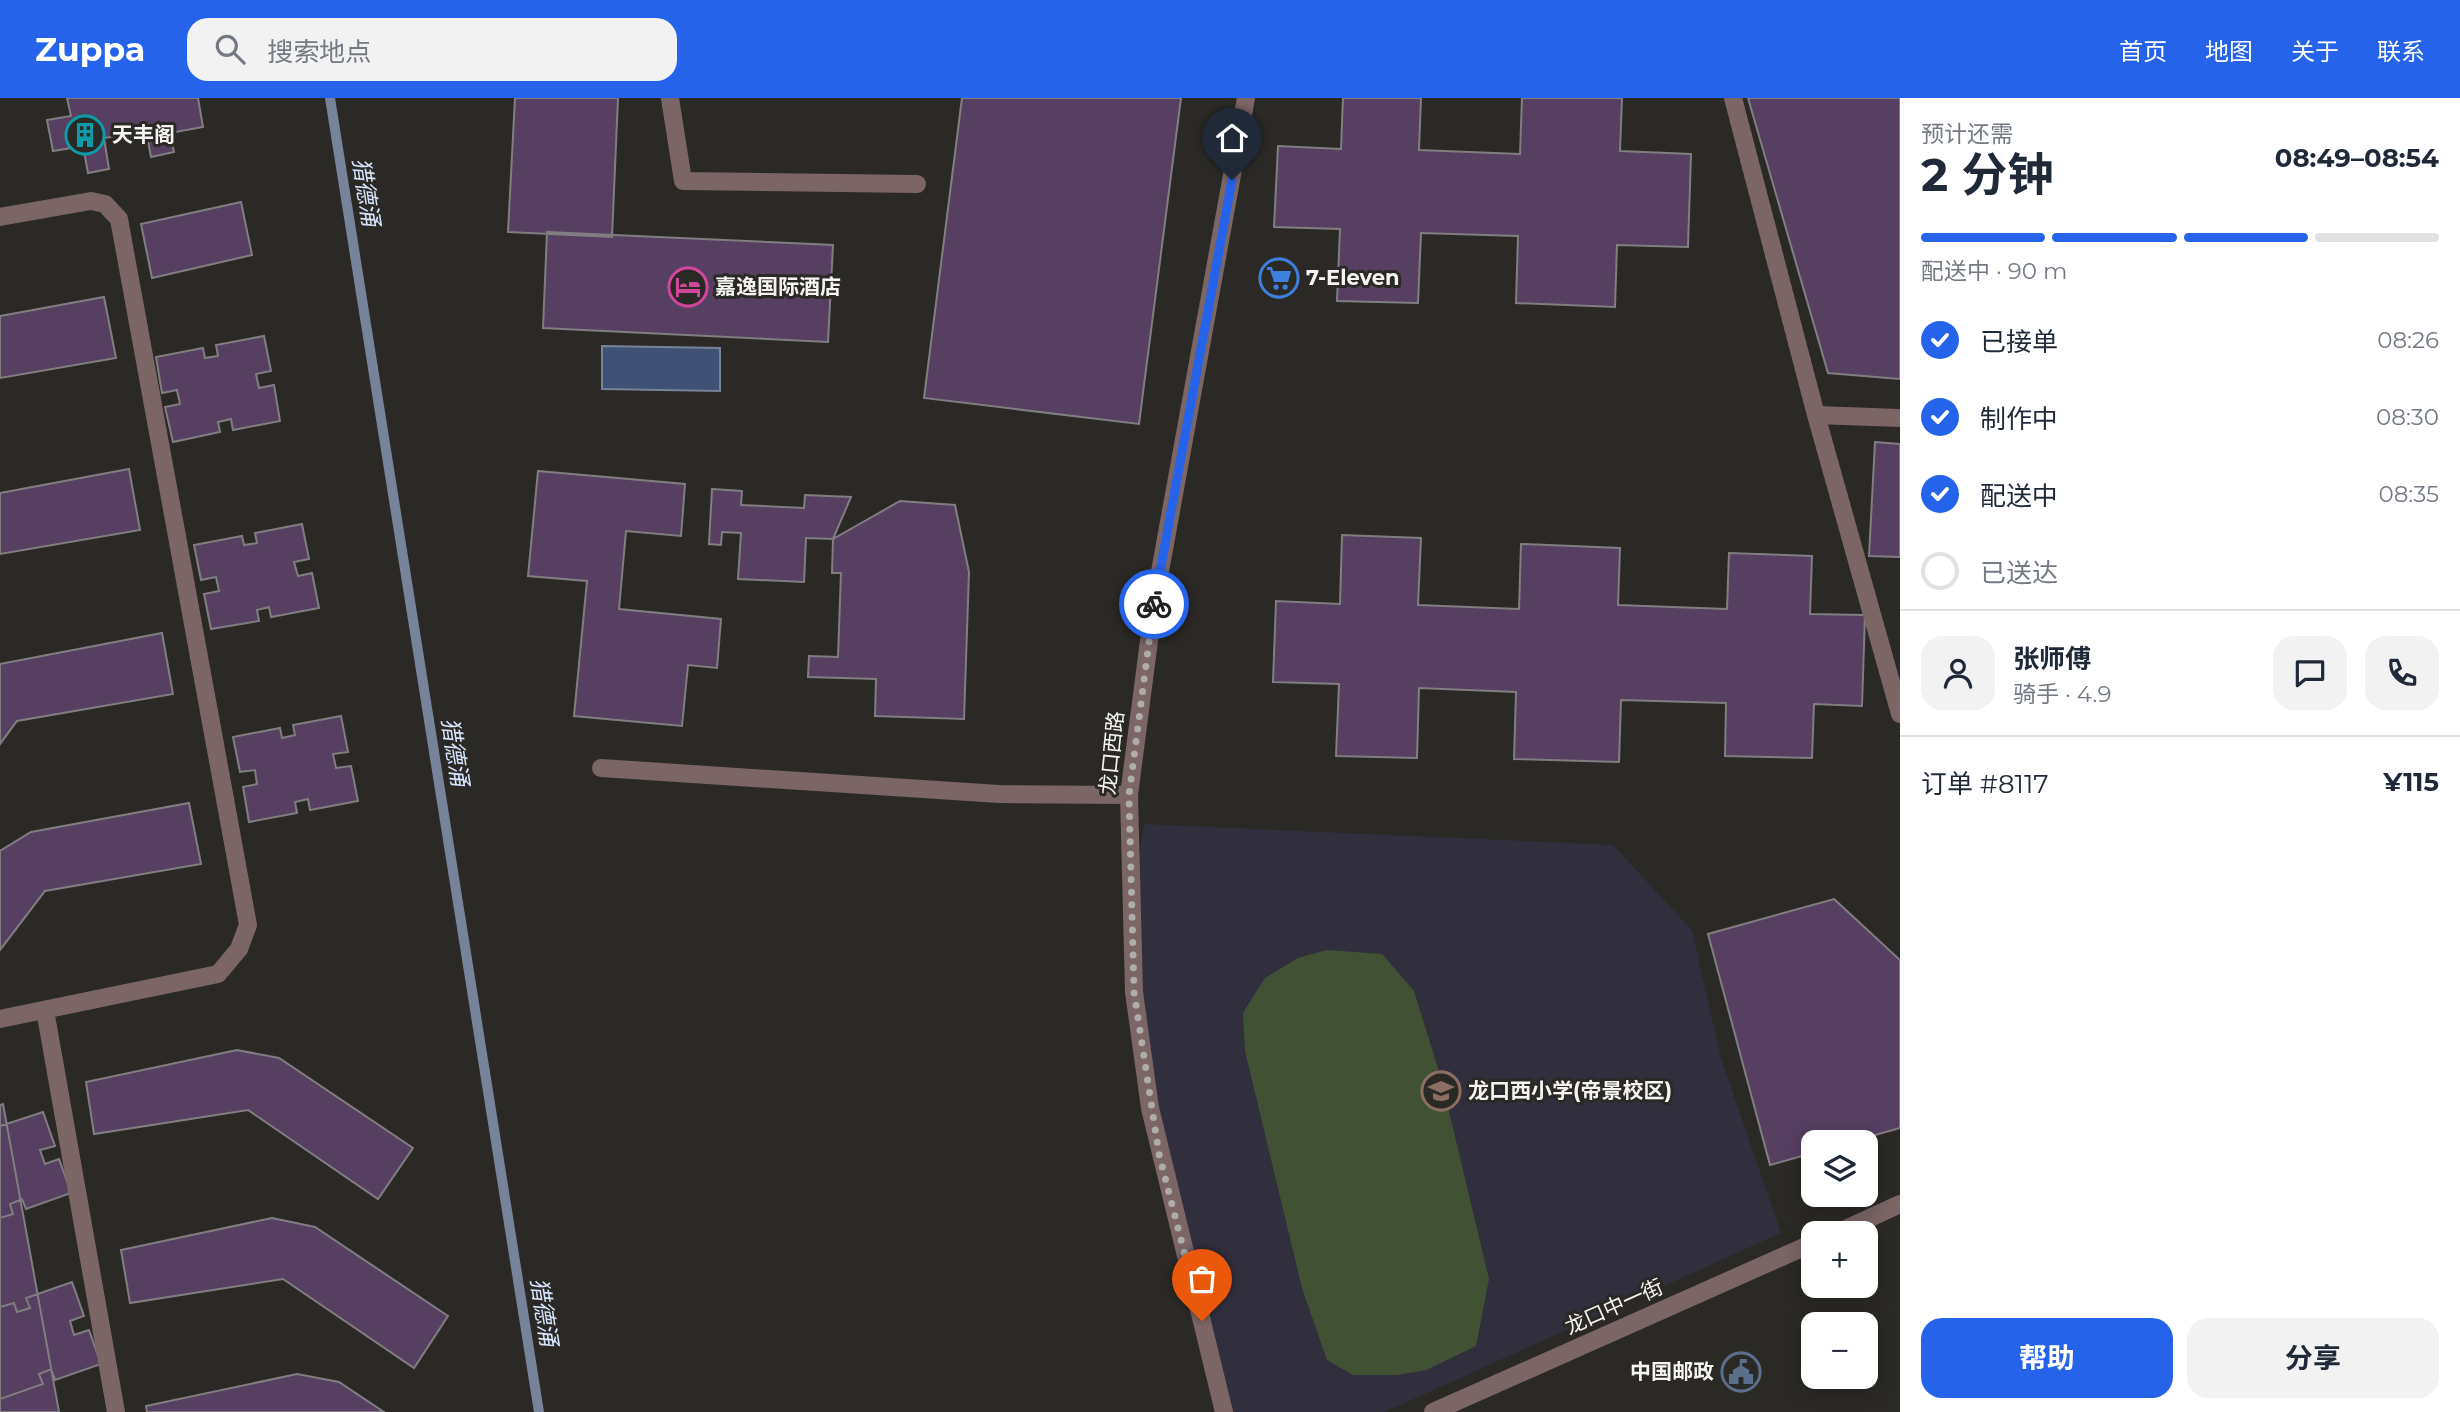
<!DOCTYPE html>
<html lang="zh">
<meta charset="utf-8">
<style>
body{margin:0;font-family:Montserrat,"Noto Sans SC",sans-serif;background:#f2f2f3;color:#1f2937;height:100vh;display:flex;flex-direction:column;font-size:26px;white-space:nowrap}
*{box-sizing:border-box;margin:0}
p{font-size:23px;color:#747a83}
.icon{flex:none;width:38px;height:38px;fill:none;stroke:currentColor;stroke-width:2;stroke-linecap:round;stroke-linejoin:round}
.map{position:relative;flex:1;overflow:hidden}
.drawer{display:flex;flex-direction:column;background:#fff;width:560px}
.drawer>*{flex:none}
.tools{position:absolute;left:1801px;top:1032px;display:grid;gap:14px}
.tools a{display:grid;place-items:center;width:77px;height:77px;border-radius:14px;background:#fff;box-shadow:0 4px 18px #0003;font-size:35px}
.pin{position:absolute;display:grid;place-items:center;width:60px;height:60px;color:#fff;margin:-72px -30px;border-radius:50% 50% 50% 0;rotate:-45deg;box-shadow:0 0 7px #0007}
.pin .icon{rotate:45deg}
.courier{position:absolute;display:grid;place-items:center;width:70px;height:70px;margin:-35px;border:5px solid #2563eb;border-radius:50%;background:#fff;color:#222;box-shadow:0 2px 9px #0007}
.head em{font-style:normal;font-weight:700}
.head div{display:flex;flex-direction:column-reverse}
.head{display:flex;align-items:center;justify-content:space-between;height:119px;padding:0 21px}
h1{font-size:46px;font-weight:700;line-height:52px}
.bar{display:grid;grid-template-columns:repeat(4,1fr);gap:10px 7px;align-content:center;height:84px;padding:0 21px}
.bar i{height:9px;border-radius:5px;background:#e0e1e3}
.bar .current{background:#2563eb}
.bar p{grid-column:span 4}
.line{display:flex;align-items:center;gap:18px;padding:0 21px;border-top:2px solid #e0e1e3}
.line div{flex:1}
.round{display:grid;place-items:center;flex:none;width:74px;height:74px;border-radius:21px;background:#f2f2f3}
ol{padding:0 21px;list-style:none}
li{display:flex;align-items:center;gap:21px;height:77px}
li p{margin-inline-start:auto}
li .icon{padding:7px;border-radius:50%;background:#2563eb;color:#fff;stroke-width:4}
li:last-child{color:#747a83}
li i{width:38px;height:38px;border:4px solid #e0e1e3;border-radius:50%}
.primary-button{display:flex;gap:14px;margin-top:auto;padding:14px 21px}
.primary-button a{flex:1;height:80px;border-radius:21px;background:#2563eb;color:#fff;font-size:28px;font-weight:700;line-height:80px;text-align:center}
.primary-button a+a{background:#f2f2f3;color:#1f2937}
header{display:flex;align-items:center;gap:42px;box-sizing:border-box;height:98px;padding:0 35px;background:#2563eb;color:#fff}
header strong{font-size:33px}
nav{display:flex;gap:38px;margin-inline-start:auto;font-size:24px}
.search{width:490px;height:63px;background:#f2f2f3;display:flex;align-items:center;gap:18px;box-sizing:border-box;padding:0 24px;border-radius:21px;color:#747a83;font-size:26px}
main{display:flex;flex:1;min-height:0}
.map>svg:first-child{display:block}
.education{fill:#312e3e}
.green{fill:#415234}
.water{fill:#3f5275;stroke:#76839a;stroke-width:2}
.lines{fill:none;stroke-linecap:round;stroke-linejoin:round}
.stream{stroke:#76839a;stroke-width:10}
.building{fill:#563f61;stroke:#817e82;stroke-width:2}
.minor{stroke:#7b6565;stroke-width:18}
.done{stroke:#aeadaa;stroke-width:7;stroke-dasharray:0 12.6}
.route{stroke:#2563eb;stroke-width:9}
.labels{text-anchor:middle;stroke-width:6;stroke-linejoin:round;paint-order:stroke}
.poi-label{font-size:21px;font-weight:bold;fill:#f5f4f2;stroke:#2b2925;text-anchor:start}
.street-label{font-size:21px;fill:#f5f4f2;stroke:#2b2925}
.water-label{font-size:23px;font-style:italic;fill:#d5e3fc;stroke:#2b2925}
</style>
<header>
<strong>Zuppa</strong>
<div class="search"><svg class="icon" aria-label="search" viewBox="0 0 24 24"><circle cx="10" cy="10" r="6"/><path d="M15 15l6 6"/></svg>搜索地点</div>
<nav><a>首页</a><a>地图</a><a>关于</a><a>联系</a></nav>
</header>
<main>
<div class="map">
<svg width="1900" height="1314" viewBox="0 0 1900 1314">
<rect width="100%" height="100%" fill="#2b2925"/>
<!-- education -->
<path class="education" d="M1144,726L1613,747L1692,832L1721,960L1781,1135L1385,1314H1228L1152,1026L1131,814Z"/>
<!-- green -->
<path class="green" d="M1327,852L1382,856L1414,893L1441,980L1489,1181L1476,1248L1426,1272L1397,1277H1353L1327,1262L1302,1190L1245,953L1243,915L1265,880L1298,860Z"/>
<!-- water -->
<path class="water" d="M602,248L720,250V293L602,291Z"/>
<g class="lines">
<!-- stream -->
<path class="stream" d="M330,0L539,1314"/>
</g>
<!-- building -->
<path class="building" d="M67,0H198L203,29L170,35L174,54L151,59L146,33L104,40L109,71L88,75L83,48L53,53L47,22L71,18Z
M515,0H618L612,139L508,134Z
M962,0H1181L1139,326L924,300Z
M1343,0H1421L1419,52L1520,56L1522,0H1622L1620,53L1691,56L1688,149L1617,147L1615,209L1516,205L1518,138L1421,135L1418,205L1337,203L1340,131L1274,129L1278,48L1341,51Z
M1748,0H1900V281L1828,275Z
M241,104L252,157L152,180L141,126Z
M547,134L833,147L828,244L543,230Z
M104,199L116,260L0,280V218Z
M264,238L271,273L256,276L259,290L274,287L280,323L233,332L231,321L218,324L220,334L173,344L165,309L180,306L177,292L162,295L156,259L203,250L205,260L218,258L216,247Z
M1875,344L1900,346V459L1869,458Z
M129,371L140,432L0,456V395Z
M538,373L685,386L681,438L626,433L619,511L721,521L717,570L688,567L682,628L574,618L587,483L528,478Z
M712,391L742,393L741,407L804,410L805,397L851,399L833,441L806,440L804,484L738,481L741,435L722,434L721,447L709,446Z
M900,403L955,407L969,474L964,621L875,618L876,581L808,579L809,558L838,559L841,475H832L833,441Z
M302,426L309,461L294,464L298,478L312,475L319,510L271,519L269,509L257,512L259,523L211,531L204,496L219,493L216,479L201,482L194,447L242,438L244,447L257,445L255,435Z
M1342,437L1421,440L1418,507L1519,511L1521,446L1620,450L1618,507L1727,511L1729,455L1812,458L1810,516L1865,517L1862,608L1814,606L1812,660L1725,658L1726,605L1621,602L1619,664L1514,661L1516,594L1419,590L1417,660L1336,658L1339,586L1273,584L1276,503L1340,506Z
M162,535L173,596L17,623L0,646V566Z
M341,618L348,654L333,656L336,670L351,668L358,703L310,712L308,701L295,704L297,715L249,724L243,689L257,686L255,672L240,674L233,639L280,630L282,640L295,637L293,627Z
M189,705L201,766L45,793L0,852V753L31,734Z
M1834,801L1900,862V1030L1847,1045H1813V1055L1770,1067L1708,836Z
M237,952L279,960L413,1050L378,1101L248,1012L94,1036L86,984Z
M3,1006L59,1314H0V1007Z
M43,1014L55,1048L40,1052L45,1066L59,1061L71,1095L26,1111L22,1101L10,1106L13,1116L0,1120V1028Z
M272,1120L315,1129L448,1218L414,1270L283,1181L130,1205L121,1152Z
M72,1184L84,1218L70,1223L74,1237L89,1232L101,1266L55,1282L51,1271L39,1276L43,1286L0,1301V1209L14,1205L17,1214L30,1210L26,1200Z
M297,1276L339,1284L384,1314H147L146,1308Z"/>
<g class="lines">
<!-- minor -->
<path class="minor" d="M670,0L683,83L917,86
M1733,0L1816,317L1900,616
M0,119L91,103L105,106L119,121L248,827L239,851L218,876L0,921
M1816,317L1900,320
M601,670L999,696L1129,697
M45,912L116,1314
M1835,1136L1900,1106
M1224,1314L1150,1010L1134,894L1129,697L1153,512L1246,0
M1433,1314L1813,1145"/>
</g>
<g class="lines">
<!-- done -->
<path class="done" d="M1154,506L1129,697L1134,894L1159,1056L1202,1223"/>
<!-- route -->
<path class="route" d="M1154,506L1232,82"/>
</g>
<!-- icons -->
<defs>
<g id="building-ring" transform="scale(2.0125)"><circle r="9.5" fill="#2b2925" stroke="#0f9aa8" stroke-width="1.5"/><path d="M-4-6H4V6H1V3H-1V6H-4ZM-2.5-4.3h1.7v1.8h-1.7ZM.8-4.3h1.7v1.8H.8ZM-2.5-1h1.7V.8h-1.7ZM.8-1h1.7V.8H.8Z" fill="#0f9aa8"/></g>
<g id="supermarket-ring" transform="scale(2.0125)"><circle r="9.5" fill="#2b2925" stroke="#3f7fe0" stroke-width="1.5"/><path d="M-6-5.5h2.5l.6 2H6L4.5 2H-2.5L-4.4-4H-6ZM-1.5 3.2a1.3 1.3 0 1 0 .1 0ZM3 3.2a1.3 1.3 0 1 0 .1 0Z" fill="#3f7fe0"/></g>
<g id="hotel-ring" transform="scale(2.0125)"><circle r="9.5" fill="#2b2925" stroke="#d1479c" stroke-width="1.5"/><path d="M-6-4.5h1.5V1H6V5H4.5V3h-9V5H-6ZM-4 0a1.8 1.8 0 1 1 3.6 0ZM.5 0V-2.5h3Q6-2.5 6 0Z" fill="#d1479c"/></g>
<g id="school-ring" transform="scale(2.0125)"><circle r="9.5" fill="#2b2925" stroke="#8d6e63" stroke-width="1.5"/><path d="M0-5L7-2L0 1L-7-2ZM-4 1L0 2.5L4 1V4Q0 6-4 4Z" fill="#8d6e63"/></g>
<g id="civic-ring" transform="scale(2.0125)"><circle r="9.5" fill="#2b2925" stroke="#5c6f8a" stroke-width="1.5"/><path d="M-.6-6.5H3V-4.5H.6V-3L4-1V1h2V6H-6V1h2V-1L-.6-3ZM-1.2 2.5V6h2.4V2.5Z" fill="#5c6f8a"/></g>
</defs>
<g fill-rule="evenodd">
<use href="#building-ring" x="85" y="37"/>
<use href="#supermarket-ring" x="1279" y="180"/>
<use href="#hotel-ring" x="688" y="189"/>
<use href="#school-ring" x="1441" y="993"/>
<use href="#civic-ring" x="1741" y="1274"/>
</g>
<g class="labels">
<!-- poi labels -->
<g class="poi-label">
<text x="112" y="44">天丰阁</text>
<text x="1306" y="187">7-Eleven</text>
<text x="715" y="196">嘉逸国际酒店</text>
<text x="1468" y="1000">龙口西小学(帝景校区)</text>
<text x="1714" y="1281" text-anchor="end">中国邮政</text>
</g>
<!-- street labels -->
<g class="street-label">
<text transform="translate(1112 655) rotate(-84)" y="7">龙口西路</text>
<text transform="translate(1614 1209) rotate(-24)" y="7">龙口中一街</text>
</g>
<!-- water labels -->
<g class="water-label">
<text transform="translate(366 94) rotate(81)" y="8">猎德涌</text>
<text transform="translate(455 654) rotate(81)" y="8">猎德涌</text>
<text transform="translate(544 1214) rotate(81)" y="8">猎德涌</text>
</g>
</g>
</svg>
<div class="tools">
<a><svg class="icon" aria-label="layers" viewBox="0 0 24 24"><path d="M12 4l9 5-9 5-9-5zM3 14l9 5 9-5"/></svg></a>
<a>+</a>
<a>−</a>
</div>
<div class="pin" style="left:1202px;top:1223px;background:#ea580c"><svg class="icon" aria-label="bag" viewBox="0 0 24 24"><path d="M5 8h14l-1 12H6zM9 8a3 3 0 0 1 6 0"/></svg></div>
<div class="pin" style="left:1232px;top:82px;background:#1f2937"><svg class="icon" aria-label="home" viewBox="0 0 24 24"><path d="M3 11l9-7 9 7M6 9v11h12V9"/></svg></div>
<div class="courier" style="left:1154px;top:506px"><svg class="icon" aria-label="bike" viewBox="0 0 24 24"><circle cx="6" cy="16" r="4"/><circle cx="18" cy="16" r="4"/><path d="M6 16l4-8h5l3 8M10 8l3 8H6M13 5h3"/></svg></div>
</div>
<section class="drawer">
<div class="head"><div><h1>2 分钟</h1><p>预计还需</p></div><em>08:49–08:54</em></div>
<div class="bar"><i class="current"></i><i class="current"></i><i class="current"></i><i></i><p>配送中 · 90 m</p></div>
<ol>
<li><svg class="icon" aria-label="check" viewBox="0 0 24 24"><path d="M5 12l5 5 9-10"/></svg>已接单<p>08:26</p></li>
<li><svg class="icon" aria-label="check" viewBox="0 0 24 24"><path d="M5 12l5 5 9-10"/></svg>制作中<p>08:30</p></li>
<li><svg class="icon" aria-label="check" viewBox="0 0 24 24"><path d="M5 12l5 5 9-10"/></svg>配送中<p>08:35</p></li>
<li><i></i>已送达</li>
</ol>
<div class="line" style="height:126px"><a class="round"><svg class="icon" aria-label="person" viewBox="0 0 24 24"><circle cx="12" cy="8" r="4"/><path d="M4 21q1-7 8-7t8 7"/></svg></a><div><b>张师傅</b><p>骑手 · 4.9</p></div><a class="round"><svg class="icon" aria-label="chat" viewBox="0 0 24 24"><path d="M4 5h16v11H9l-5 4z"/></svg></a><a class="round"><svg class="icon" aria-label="phone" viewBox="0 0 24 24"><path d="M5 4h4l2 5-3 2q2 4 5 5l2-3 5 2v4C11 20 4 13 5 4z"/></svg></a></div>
<div class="line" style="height:91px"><div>订单 #8117</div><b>¥115</b></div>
<div class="primary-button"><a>帮助</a><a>分享</a></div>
</section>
</main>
